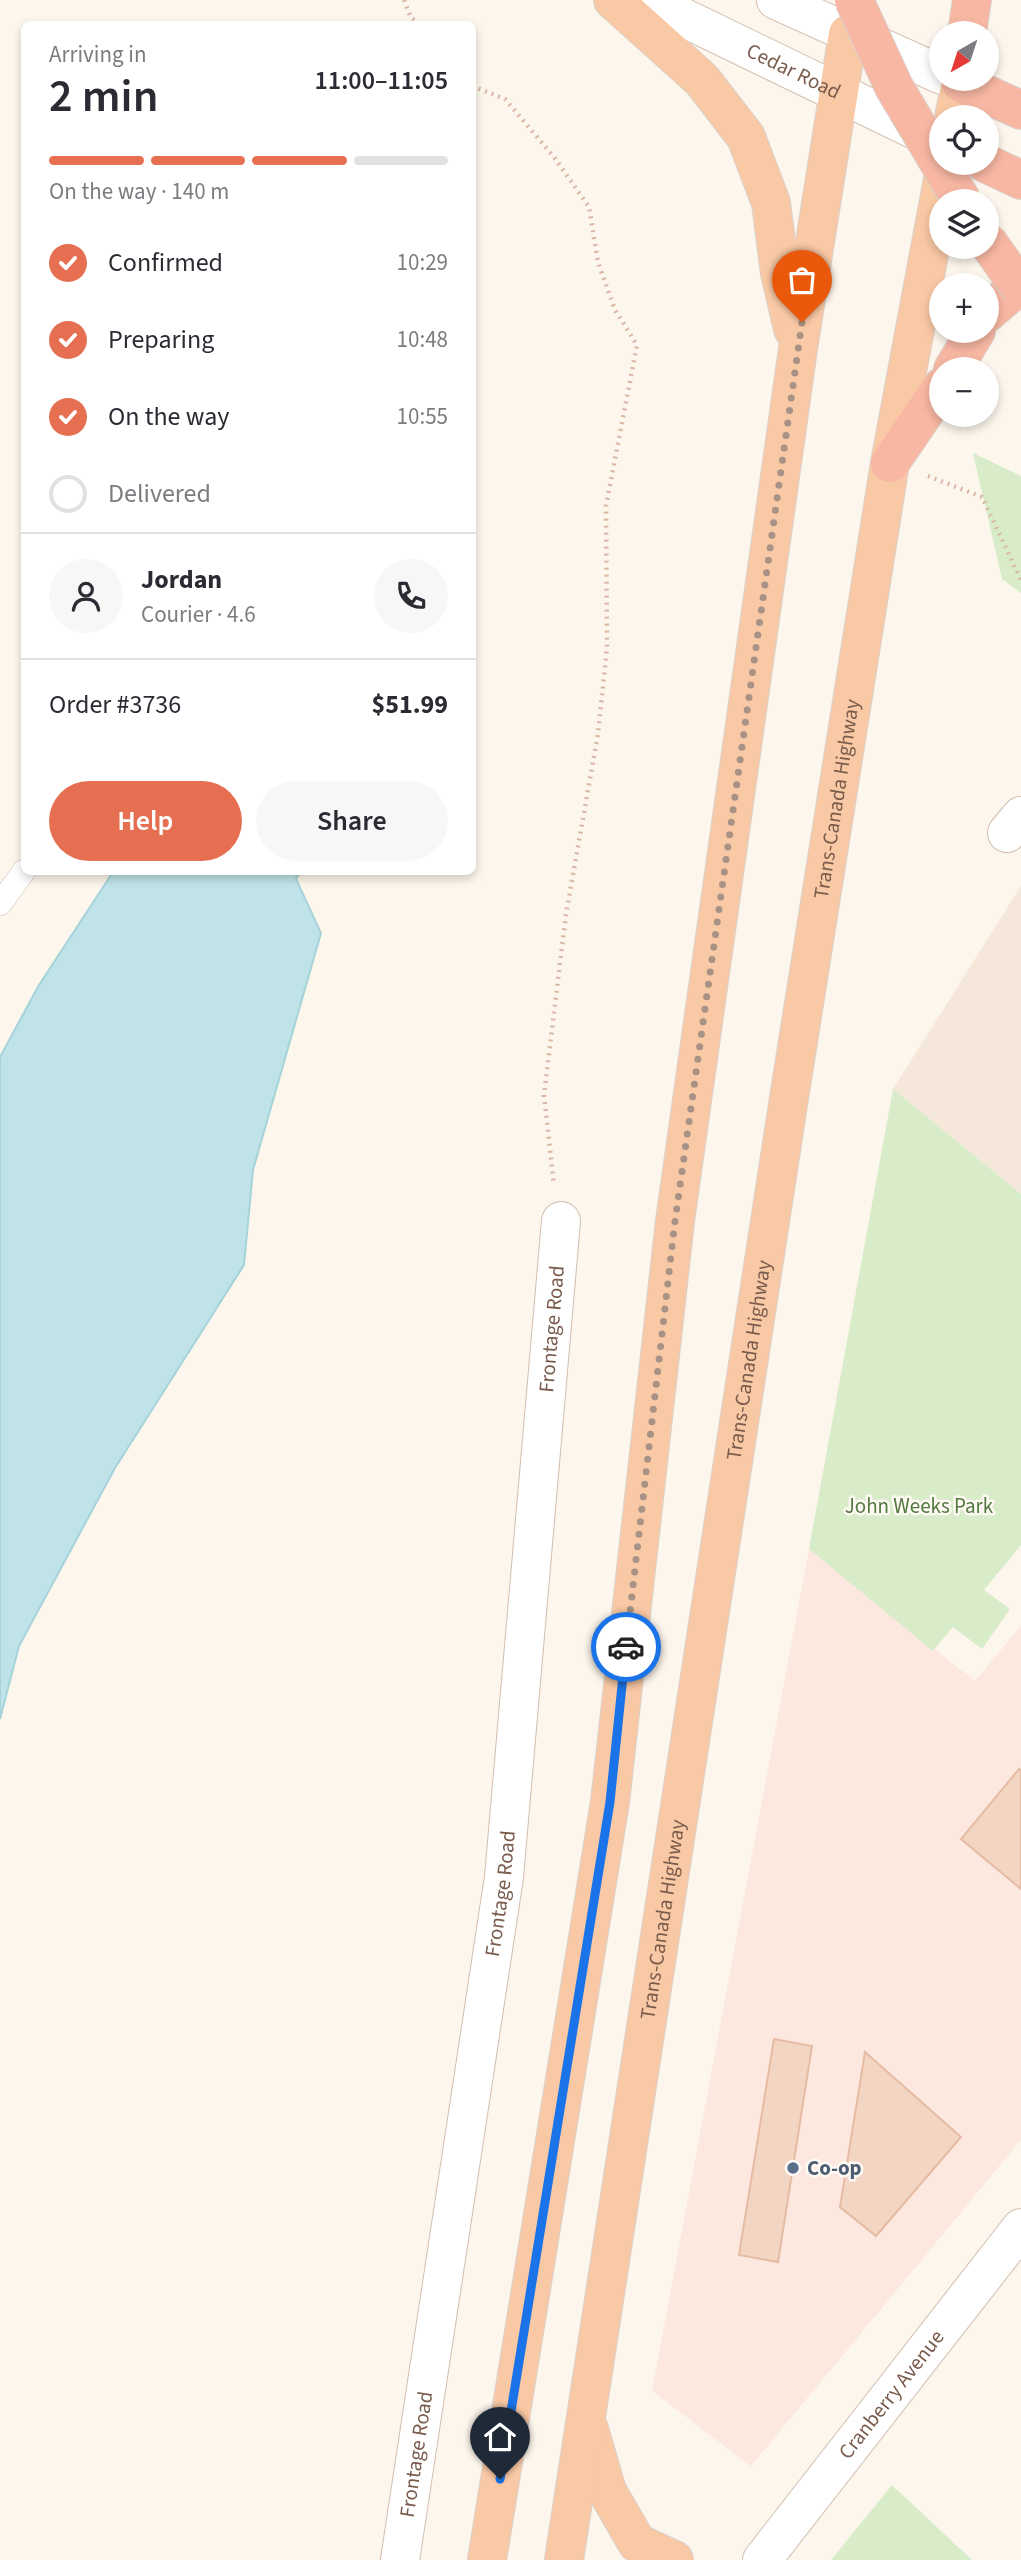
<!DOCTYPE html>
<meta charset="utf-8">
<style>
body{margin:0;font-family:"Source Sans 3",sans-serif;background:#f7f7f7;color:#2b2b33;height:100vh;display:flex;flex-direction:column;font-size:26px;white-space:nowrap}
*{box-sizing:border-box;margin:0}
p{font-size:23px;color:#7c7c81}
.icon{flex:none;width:38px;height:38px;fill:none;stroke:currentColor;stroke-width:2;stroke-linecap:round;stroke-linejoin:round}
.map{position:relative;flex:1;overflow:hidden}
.details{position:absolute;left:21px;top:21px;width:455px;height:854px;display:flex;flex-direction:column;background:#fff;border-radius:10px;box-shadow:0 4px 10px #0003}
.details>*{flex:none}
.needle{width:46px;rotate:219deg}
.fabs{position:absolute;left:929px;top:21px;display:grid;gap:14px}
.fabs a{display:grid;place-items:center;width:70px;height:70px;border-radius:50%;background:#fff;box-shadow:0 4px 10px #0003;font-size:35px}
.pin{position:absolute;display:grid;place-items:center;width:60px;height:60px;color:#fff;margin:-72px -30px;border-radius:50% 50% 50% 0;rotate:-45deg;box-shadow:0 0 7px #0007}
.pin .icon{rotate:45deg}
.courier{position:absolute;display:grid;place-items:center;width:70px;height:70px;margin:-35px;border:5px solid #1a73e8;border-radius:50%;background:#fff;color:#222;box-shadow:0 2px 9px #0007}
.head em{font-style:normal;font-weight:600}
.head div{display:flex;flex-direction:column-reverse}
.head{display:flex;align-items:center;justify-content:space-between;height:119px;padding:0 28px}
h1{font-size:46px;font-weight:600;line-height:52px}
.bar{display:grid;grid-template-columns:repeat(4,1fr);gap:10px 7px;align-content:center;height:84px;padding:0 28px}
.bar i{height:9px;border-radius:5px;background:#e1e1e2}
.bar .active{background:#e76f51}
.bar p{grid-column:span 4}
.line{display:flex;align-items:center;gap:18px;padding:0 28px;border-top:2px solid #e1e1e2}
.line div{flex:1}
.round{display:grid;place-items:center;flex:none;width:74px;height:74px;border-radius:37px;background:#f7f7f7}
ol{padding:0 28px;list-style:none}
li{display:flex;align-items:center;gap:21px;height:77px}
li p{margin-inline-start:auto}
li .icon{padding:7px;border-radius:50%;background:#e76f51;color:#fff;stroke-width:4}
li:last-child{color:#7c7c81}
li i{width:38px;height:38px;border:4px solid #e1e1e2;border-radius:50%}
.button{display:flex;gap:14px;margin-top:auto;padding:14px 28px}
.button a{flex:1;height:80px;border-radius:42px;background:#e76f51;color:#fff;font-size:28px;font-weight:600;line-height:80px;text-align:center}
.button a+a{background:#f7f7f7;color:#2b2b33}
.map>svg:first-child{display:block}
.residential{fill:#f5e8da}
.commercial{fill:#fde8e0}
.green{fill:#d8ecc9}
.water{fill:#bfe3e8;stroke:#a5d3da;stroke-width:2}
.building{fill:#f3d5c3;stroke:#e6bba3;stroke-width:2}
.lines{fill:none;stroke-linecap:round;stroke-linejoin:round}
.service-casing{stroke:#d1beb0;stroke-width:24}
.minor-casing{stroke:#d1beb0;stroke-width:40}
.tertiary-casing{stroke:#d1beb0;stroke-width:40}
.secondary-casing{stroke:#d6c0b0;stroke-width:40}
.trunk-casing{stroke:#dad1cd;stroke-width:40}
.motorway-casing{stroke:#dad1cd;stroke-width:40}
.path{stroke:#d9b8a5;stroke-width:4.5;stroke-dasharray:2 5;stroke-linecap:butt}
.service{stroke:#fff;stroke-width:23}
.minor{stroke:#fff;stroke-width:38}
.tertiary{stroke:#fff;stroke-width:38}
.secondary{stroke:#fff;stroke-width:38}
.trunk{stroke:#f9c8a4;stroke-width:38}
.motorway{stroke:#f7b7a3;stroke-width:38}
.motorway-bridge-casing{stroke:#dad1cd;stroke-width:40;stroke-linecap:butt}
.motorway-bridge{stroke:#f7b7a3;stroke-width:38}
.done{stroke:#a89285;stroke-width:7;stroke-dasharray:0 12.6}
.route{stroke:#1a73e8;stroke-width:9}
.service-dot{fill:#5c6f8a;stroke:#fffaf3;stroke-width:2.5}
.labels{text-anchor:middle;stroke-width:5;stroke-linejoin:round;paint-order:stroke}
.street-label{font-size:21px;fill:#7a5c4d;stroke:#fffaf3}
.park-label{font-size:21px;fill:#537a41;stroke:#fffaf3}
.service-label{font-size:21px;font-weight:bold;fill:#4e5e75;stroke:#fffaf3;text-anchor:start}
</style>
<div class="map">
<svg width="1021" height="2560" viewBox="0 0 1021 2560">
<rect width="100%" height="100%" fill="#fdf6ec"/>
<!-- residential -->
<path class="residential" d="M1021,886V1194L893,1089Z"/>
<!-- commercial -->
<path class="commercial" d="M809,1549L975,1681L1021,1626V2140L751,2466L652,2391Z"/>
<!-- green -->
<path class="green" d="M973,453L1021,476V593L1002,579Z
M893,1089L1021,1194V1545L984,1590L1010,1609L982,1649L953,1627L933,1651L809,1549Z
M892,2485L972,2560H831Z"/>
<!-- water -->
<path class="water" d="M113,872H300L296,879L321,933L253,1170L244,1265L115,1468L19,1646L0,1719V1057L39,985Z"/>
<!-- building -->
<path class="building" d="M1019,1769L1021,1771V1889L961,1839Z
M774,2039L812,2046L778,2262L739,2255Z
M865,2052L961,2137L876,2236L840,2207Z"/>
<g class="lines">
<!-- service casing -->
<g class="service-casing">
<path id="service" d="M0,904L24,871"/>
</g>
<!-- minor casing -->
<g class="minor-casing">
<g id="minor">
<path d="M1007,833L1021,816"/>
<path id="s1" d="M400,2560L504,1877L561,1221"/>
</g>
</g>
<!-- tertiary casing -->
<g class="tertiary-casing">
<g id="tertiary">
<path id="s2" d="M762,2560L1021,2228"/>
</g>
</g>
<!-- secondary casing -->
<g class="secondary-casing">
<g id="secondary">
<path id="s3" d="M647,0L938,141"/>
<path d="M776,0L942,75"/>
</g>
</g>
<!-- trunk casing -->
<g class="trunk-casing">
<g id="trunk">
<path d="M613,0L702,80L746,137L771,203L780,273L793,329"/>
<path d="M954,117L961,83"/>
<path d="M589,2429L607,2491L637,2543L674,2560"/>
<path d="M487,2560L610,1802L675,1221L798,349L848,34"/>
<path id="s4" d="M564,2560L789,1098L890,463L946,163"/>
</g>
</g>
<!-- motorway casing -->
<g class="motorway-casing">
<path id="motorway" d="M967,33L972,0
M961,79V83L1021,110
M985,163L1021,180
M987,313L1021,284
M953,369L976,331
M890,463L942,387"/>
</g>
<!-- path -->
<path class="path" d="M404,0L411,18L420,24
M472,86L505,99L554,157L589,207L598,262L615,310L637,345L606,506L607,648L598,734L566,914L544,1095L554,1185
M928,476L982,497L1021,580"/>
<!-- service -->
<use href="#service" class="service"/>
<!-- minor -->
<use href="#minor" class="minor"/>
<!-- tertiary -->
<use href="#tertiary" class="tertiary"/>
<!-- secondary -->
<use href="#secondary" class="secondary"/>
<!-- trunk -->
<use href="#trunk" class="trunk"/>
<!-- motorway -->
<use href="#motorway" class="motorway"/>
<!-- motorway-bridge casing -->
<g class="motorway-bridge-casing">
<path id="motorway-bridge" d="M854,0L894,87L962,201
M987,241L1021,289"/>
</g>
<!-- motorway-bridge -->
<use href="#motorway-bridge" class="motorway-bridge"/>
</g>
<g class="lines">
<!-- done -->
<path class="done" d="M626,1647L675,1221L802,322"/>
<!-- route -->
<path class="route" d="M500,2479L610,1802L626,1647"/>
</g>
<!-- markers -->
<circle class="service-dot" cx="793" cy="2168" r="7"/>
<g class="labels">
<!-- street labels -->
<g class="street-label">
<text dy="7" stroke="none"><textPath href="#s3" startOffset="163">Cedar Road</textPath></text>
<text dy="7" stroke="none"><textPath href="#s4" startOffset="1782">Trans-Canada Highway</textPath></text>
<text dy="7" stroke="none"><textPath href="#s1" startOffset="1241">Frontage Road</textPath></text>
<text dy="7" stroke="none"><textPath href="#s4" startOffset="1214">Trans-Canada Highway</textPath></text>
<text dy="7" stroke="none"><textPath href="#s1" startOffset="674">Frontage Road</textPath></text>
<text dy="7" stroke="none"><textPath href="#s4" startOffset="648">Trans-Canada Highway</textPath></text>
<text dy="7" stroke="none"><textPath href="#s2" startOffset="210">Cranberry Avenue</textPath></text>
<text dy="7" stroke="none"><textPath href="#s1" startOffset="107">Frontage Road</textPath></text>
</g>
<!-- park labels -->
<g class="park-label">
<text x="919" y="1513">John Weeks Park</text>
</g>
<!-- service labels -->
<g class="service-label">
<text x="807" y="2175">Co-op</text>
</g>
</g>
</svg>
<div class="fabs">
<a><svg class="needle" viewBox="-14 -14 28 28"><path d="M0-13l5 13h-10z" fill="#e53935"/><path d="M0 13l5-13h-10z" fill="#7c7c81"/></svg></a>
<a><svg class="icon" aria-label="locate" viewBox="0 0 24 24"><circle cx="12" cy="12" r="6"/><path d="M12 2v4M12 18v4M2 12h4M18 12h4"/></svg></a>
<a><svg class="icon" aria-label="layers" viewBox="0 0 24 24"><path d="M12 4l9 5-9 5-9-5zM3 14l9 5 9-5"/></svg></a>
<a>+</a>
<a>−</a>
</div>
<div class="pin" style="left:802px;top:322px;background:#ea580c"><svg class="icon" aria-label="bag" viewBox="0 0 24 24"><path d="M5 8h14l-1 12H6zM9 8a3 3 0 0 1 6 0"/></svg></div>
<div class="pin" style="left:500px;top:2479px;background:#1f2937"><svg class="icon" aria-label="home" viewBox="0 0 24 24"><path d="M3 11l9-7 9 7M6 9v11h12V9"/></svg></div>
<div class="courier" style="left:626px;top:1647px"><svg class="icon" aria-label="car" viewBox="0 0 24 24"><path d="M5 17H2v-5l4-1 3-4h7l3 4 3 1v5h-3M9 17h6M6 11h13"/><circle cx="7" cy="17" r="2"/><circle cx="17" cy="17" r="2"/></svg></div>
<section class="details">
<div class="head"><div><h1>2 min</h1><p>Arriving in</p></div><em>11:00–11:05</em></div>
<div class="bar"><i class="active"></i><i class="active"></i><i class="active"></i><i></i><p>On the way · 140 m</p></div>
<ol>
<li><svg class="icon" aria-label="check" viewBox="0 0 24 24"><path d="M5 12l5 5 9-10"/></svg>Confirmed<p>10:29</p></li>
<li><svg class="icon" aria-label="check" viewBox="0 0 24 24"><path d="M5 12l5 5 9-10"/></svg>Preparing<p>10:48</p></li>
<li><svg class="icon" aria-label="check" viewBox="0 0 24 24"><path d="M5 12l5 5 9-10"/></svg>On the way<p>10:55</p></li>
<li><i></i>Delivered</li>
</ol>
<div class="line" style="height:126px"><a class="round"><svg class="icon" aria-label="person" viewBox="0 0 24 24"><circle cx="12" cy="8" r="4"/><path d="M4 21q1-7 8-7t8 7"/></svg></a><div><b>Jordan</b><p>Courier · 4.6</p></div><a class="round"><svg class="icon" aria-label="phone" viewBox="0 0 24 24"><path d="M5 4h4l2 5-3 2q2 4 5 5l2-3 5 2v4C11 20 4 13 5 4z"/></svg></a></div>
<div class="line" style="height:91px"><div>Order #3736</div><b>$51.99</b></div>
<div class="button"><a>Help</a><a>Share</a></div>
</section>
</div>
